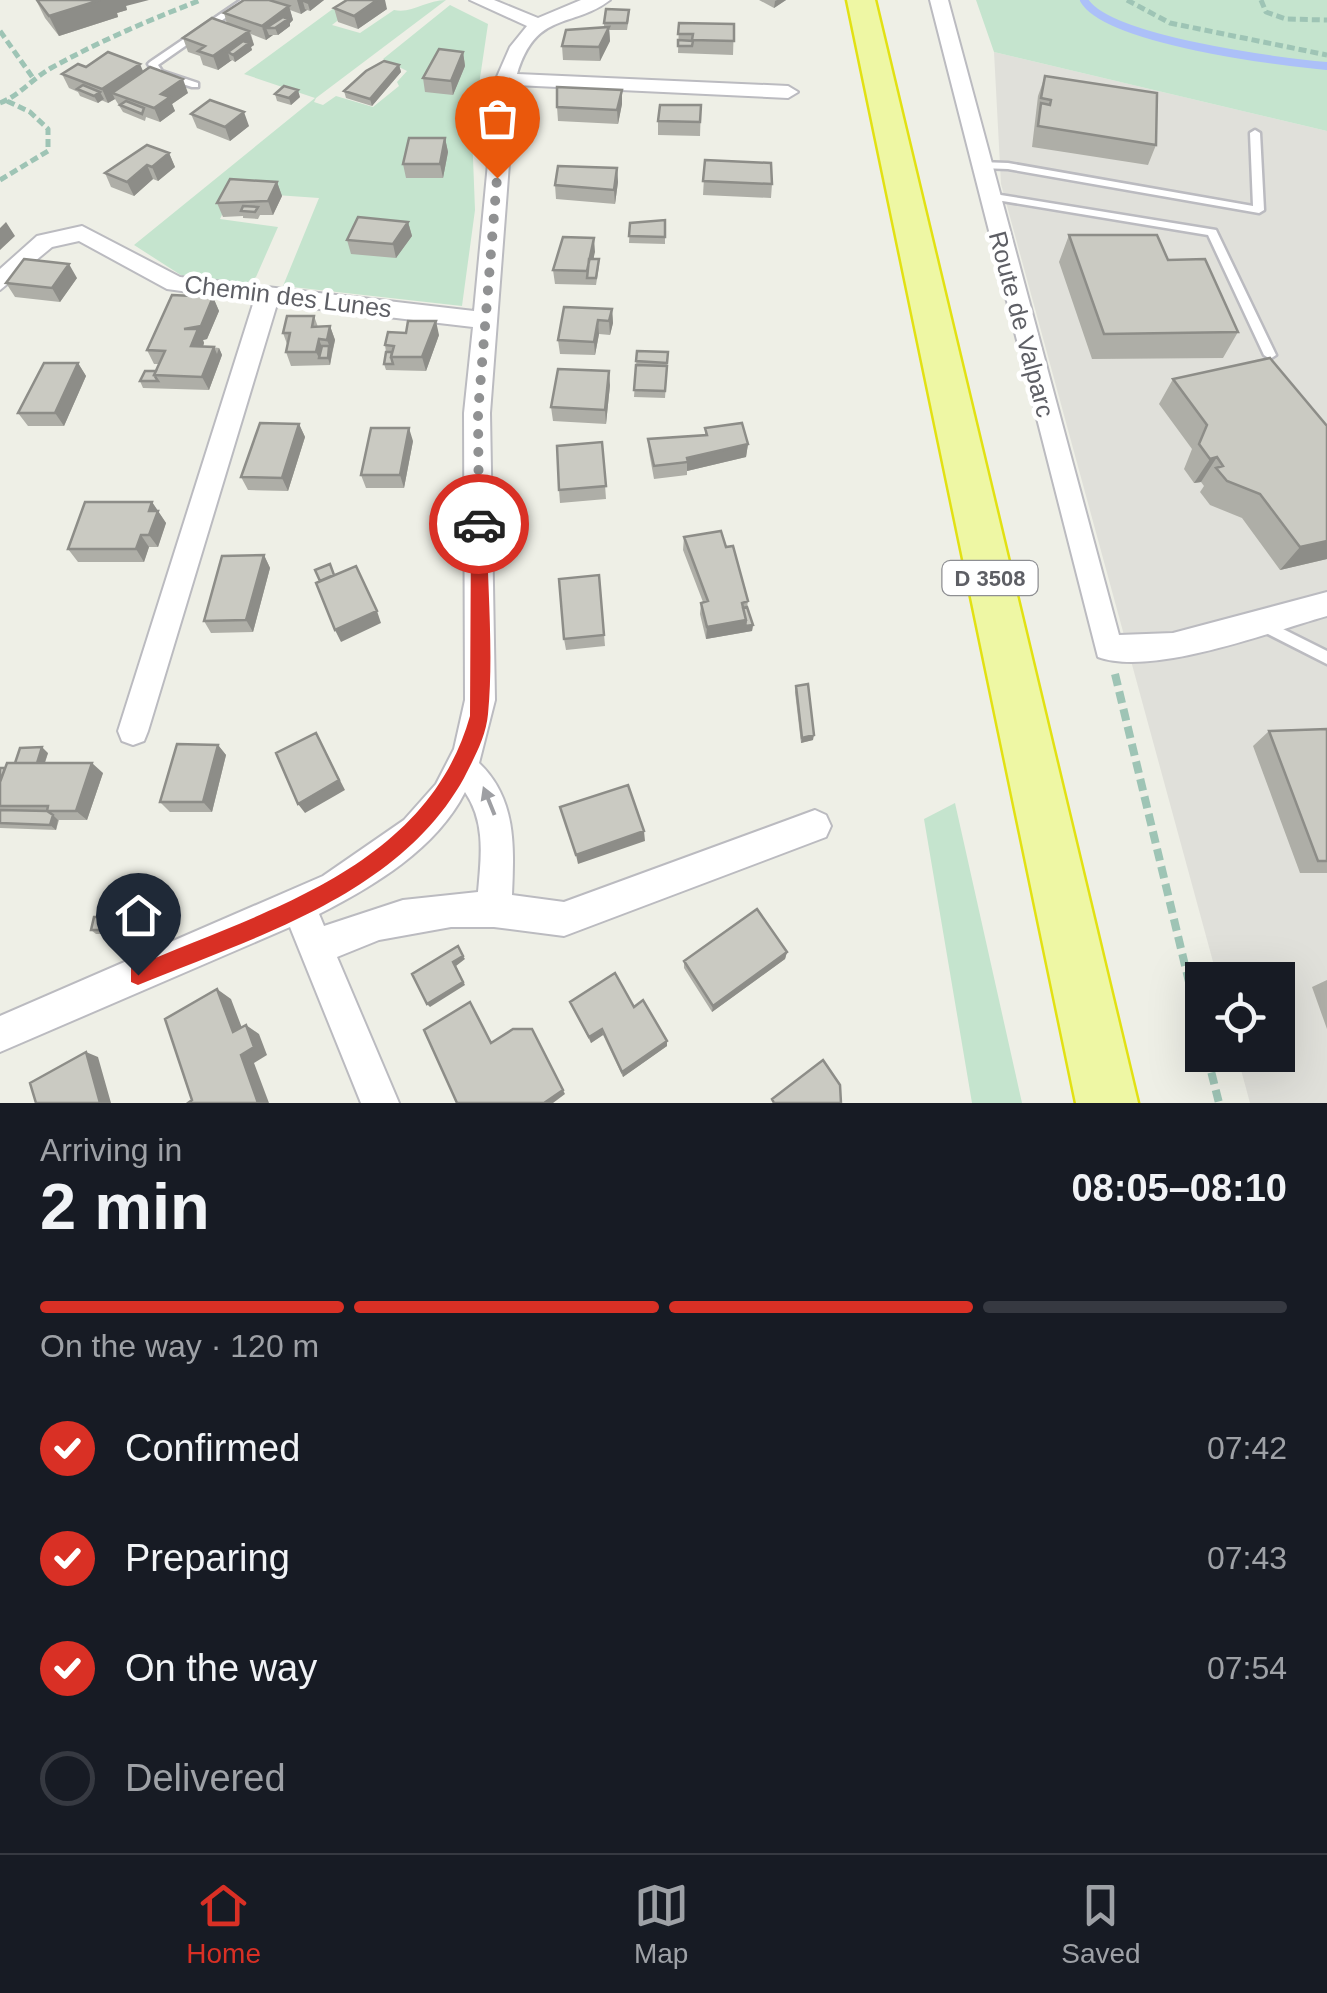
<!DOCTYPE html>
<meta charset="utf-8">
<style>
body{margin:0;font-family:Helvetica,sans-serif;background:#242831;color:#f1f3f6;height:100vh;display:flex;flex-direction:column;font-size:38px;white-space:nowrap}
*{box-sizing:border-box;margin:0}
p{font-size:32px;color:#9ea1a6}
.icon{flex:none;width:55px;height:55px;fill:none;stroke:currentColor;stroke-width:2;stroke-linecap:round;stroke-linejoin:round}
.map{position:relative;height:1103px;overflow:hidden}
.sheet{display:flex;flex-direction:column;background:#171b24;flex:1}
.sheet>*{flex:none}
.fabs{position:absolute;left:1185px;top:962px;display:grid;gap:20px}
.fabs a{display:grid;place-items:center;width:110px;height:110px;border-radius:0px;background:#171b24;box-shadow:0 10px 40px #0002;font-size:50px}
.pin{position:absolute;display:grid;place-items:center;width:85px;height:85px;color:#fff;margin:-102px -42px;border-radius:50% 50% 50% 0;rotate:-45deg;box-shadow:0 0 10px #0007}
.pin .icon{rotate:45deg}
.courier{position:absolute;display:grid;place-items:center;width:100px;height:100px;margin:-50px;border:8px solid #d93025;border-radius:50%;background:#fff;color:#222;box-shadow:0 2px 12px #0007}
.summary em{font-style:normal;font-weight:800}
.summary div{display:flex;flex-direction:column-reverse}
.summary{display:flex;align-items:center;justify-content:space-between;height:170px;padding:0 40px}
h1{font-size:65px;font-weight:800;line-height:75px}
.bar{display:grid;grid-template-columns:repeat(4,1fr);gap:15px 10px;align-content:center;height:120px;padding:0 40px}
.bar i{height:12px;border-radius:8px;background:#363941}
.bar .selected{background:#d93025}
.bar p{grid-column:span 4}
ol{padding:0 40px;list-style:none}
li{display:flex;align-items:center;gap:30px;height:110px}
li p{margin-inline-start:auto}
li .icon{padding:10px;border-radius:50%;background:#d93025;color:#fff;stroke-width:4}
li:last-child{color:#9ea1a6}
li i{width:55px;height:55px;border:5px solid #363941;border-radius:50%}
.tabs{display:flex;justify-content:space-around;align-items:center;height:140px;border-top:2px solid #363941;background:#171b24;font-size:28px;color:#9ea1a6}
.tabs a{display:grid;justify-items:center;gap:5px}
.tabs .selected{color:#d93025}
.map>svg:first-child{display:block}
.industrial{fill:#e0e0da}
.green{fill:#c5e4ce}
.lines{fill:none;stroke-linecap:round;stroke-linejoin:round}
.stream{stroke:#acc0f8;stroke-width:8}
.service-casing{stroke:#bbbbc0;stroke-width:5}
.minor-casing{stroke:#bbbbc0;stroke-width:4}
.trunk-casing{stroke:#e2e113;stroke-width:5}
.path-far1{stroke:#9ec4b5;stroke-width:5;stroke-dasharray:8 4;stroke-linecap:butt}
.path{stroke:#9ec4b5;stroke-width:8;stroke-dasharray:12 6;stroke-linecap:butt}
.service{fill:#fff;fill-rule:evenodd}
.minor{fill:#fff;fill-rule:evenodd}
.trunk{fill:#eef7a4;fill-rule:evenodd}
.wall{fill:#aeaea7}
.shaded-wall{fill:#8d8d88}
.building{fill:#cacac2;stroke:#8d8d88;stroke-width:2.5}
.oneway{fill:#9e9fa3}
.route{fill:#d93025}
.done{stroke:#909192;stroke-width:10;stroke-dasharray:0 18}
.labels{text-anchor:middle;stroke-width:9;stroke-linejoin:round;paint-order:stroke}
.shield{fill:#fff;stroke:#8e8f93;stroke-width:2.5}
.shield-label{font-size:22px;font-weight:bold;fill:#5e5f65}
.street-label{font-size:25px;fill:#5e5f65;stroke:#fff}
</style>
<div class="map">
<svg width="1327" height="1103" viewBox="0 0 1327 1103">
<rect width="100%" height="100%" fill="#eeefe6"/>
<!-- industrial -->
<path class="industrial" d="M994,52L1327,131V1103H1250L1237,1055H1278V980H1218L1001,184Z"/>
<!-- green -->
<path class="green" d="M345,0H364L332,25L360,33L394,10C412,14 426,0 446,0L316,98L314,102L323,105L336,96L373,107L399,86L397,82L407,71L383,59L450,5L488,24L472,132L475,210L462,306L283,286L319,198L233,192L220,219L278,227L256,277L246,283L187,279L134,245L315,98L244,74Z
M976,0H1327V131L994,52Z
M955,803L1022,1103H972L924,819Z"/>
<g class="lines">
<!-- stream -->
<path class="stream" d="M1084,0C1107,40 1279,62 1327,66"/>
<!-- service casing -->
<g class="service-casing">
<path id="service" d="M241,0H251L158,65L162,71L198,83V87H192L155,75L148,64L150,62Z
M1255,130L1260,133L1264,210L1259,213L1008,169L980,168L975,165L980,162L1008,163L1253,206L1250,133Z
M988,193L1216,230L1276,355L1270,359L1264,355L1208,235L984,198V194Z
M1261,618L1327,651V664L1256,628L1254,624L1256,620Z"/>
</g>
<!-- minor casing -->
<g class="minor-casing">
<path id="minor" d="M470,0H494L538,18L581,0H610C572,29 536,10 517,74L788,86L798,92L788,98L515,85L490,413L495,700L479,763C517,799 514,848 512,895L564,902L815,810L826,815L831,826L826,837L564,936L494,927H451L379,940L337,957L399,1103H361L290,927L0,1052V1016L323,876L404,820L436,784L454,749L465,700L464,413L473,327L277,304L148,731L144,741L133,745L122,741L118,731L254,301L167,289L79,241L52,247L0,290V269L37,236L82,226L180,277L474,311L496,79L510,47L527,26ZM465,792C486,823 481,857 478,892L403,900L324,926L319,914C374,886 436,849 465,792Z
M930,0H948L1119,635L1173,633L1327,592V616C1270,632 1152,677 1098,657Z"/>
</g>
<!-- trunk casing -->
<g class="trunk-casing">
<path id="trunk" d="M847,0H875L1138,1103H1076Z"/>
</g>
<!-- path-far1 -->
<path class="path-far1" d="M1127,0L1170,23L1327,55
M1261,0L1266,12L1286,19L1327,20
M0,31L33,78
M0,103C20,95 32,79 51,68C100,41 149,20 201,0
M0,180L48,151V129L30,112L7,101"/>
<!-- path -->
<path class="path" d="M1115,674L1202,1036
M1207,1055L1219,1103"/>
<!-- service -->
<use href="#service" class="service"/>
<!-- minor -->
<use href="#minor" class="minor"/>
<!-- trunk -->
<use href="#trunk" class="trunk"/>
</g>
<!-- wall -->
<path class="wall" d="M36,0L126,6L127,10L117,13L118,17L59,36L45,18Z
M244,0H324L310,11L307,10L301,14L290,10L293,20L290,23V26L278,35H273L266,40L251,34L254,45L251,47L252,50L235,62L232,60L218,70L203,65L200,56L188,52L183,38L227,24L224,13Z
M759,0H786L774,8Z
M334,8L387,9L358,29L338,22Z
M629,17L627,30H609L610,41L600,61L563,60L562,46L604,27V23Z
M679,23L734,24L733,55L678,53Z
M463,52L465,66L453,95L425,92L423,78Z
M399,65L401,72L372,106L346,98L344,91Z
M143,72L188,93L172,104L175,111L160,122L146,117L145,121L123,112L115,99L108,103L101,100L98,103L80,96L78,92L69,88L62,74Z
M1045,76L1156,145L1148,165L1032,147L1038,96Z
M622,90V104L618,124L558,121L557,107Z
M275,94L300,97L291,105L277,101Z
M701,105L700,136L658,135V121Z
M191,114L249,126L230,141L197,128Z
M445,138L448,152L443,178H406L403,164Z
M169,153L175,167L158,181L153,179L134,196L111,187L105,173Z
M705,160L772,184L771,198L703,195Z
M617,168L618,182L615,204L556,199L555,185Z
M277,182L282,196L273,215H260L258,219L243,218V216L223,217L217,203Z
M665,220V244L629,243L630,223Z
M408,222L412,236L396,258L351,254L347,240Z
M1069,235L1168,260L1238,332L1223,358L1092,359L1059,262Z
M594,238V259H599V266L596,285L555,284L553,270Z
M77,278L60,302L15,297L6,283Z
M213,297L219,311L207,339L203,340L204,343L203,346L219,348L222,355L209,390L143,388L140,381L156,371L159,364H154L147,350Z
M612,309L613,323L610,335L599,334L595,355L560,354L558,340Z
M314,316L318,327L330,326L335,340L330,365L291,366L286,352L287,344L283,333Z
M439,335L426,371L386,370L384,364L386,352L385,345Z
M637,351L668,352L665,398L634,397Z
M78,363L86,376L64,426H28L18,413Z
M1173,379L1327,426V559L1280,570L1242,518L1210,505L1200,492L1204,486L1201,482L1194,483L1184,469L1192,449L1159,404Z
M610,385L606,424L553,421L551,407Z
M299,424L305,437L288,491L248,490L241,477Z
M705,428L748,444L746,457L687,471V475L654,479L649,452L648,439L705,435Z
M413,441L404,488H366L361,475Z
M602,442L606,499L560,503L559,490Z
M152,502L166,523L158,547H149L144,562H78L68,549Z
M684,537L726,547L748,601L747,607L753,625L752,631L706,639L700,614L701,603L703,602L683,550Z
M264,555L270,568L253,632L211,633L204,621Z
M599,575L605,646L566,650L564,639Z
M796,686L813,740L801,743L795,692Z
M1327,729V873H1300L1253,746L1269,731Z
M218,745L226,755L212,812H170L160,802Z
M48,753L45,763L103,773L87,820H59L56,830L0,828V768H5L15,763Z
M120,921L116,934H96L91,930Z
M787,952L785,959L712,1012L684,968V961Z
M1327,980V1029L1312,987Z
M570,1002L634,1007L667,1046L623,1077L603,1035L591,1043Z"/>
<!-- shaded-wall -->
<path class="shaded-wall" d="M100,0H149L126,6L127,10L117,13L118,17L59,36L49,16Z
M297,0H324L310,11L308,4L303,2L305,9L307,10L301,14Z
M377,0H385L387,9L358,29L354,16Z
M777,0H786L774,8L775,1Z
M289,6L293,20L290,23V26L278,35L275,28H266L269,35H273L266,40L262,26Z
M609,27L610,41L600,61L599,47Z
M249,31L254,45L251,47L252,50L235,62L233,55L228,52L230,60H232L218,70L213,56Z
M463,52L465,66L453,95L451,81Z
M140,64L146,78L112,93L115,99L108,103L102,89Z
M399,65L401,72L372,106L370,99Z
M183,79L188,93L172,104L175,111L160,122L154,108L161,94Z
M298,90L300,97L291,105L289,98Z
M622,90V104L618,124L617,110Z
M100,92L104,99L98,103L94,96Z
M244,112L249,126L230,141L225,127Z
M445,138L448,152L443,178L440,164Z
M169,153L175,167L158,181L152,167Z
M147,165L153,179L134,196L127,182Z
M617,168L618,182L615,204L614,190Z
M277,182L282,196L273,215L268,201Z
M6,222L15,236L0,250V228Z
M408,222L412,236L396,258L393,244Z
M594,238L595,252L589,278H587V271Z
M69,264L77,278L60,302L52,288Z
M213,297L219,311L207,339L203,340L204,343L201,353L195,352L184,329Z
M612,309L613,323L610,335L609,321Z
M598,320L599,334L595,355L594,342Z
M436,321L439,335L426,371L422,357Z
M330,326L335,340L332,353L327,340Z
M319,339L324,353L319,358L316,352Z
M329,346L332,353L330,365L328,358Z
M214,347L217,354L219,348L222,355L209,390L202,377Z
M78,363L86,376L64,426L55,413Z
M609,371L610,385L606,424L605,410Z
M299,424L305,437L288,491L282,478Z
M409,428L413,441L404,488L400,475Z
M748,444L746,457L687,471V458Z
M1217,457L1201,482L1194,483L1210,459Z
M152,502L166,523L158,547L149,535V511Z
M141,535L149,547L144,562L136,549Z
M1327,541V559L1280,570L1300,547Z
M264,555L270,568L253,632L246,620Z
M377,611L381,623L341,642L335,630Z
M746,620L753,625L752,631L706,639L707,627Z
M316,733L345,790L305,813L298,804Z
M814,735L813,740L801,743L802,738Z
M218,745L226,755L212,812L203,802Z
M42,747L48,753L41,773L35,768Z
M92,763L103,773L87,820L76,811Z
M53,815L58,820L56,830L50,825Z
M644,831L645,841L578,864L576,855Z
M114,917L120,921L116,934L110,930Z
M787,952L785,959L712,1012L713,1006Z
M463,956L465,959L456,966L465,985L430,1007L427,1004L453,962Z
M217,989L231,999L247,1041L233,1032Z
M246,1025L259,1034L267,1055L254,1063L269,1103H258L241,1055Z
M602,1029L603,1035L591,1043L589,1037Z
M667,1041V1046L623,1077L622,1072Z
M86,1052L98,1057L111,1103H100Z
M563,1090L565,1094L553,1103H544Z"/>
<!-- building -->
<path class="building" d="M37,0H100L49,16Z
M244,0H269L289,6L262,26L224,13Z
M347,0H377L354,16L334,8Z
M606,9L629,10L627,23H604Z
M283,17L288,19L275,28H266Z
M212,18L249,31L213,56L198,51L205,46L183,38Z
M679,23L734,24V41L692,40L693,34H678Z
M609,27L599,47L562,46L566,30Z
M678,40L693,41L692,46H678Z
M243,41L249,43L233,55L228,52Z
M439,49L463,52L451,81L423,78Z
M108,52L140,64L102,89L62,74L78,64L86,67Z
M384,61L399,65L370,99L344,91L366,71Z
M150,67L183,79L161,94L170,97L154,108L112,93Z
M1045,76L1157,93L1156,145L1038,126L1041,103L1050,105L1051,100L1041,98Z
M83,85L100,92L94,96L77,89Z
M284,86L298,90L289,98L275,94Z
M557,87L622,90L617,110L557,107Z
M210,100L244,112L225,127L191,114Z
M126,101L144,108L142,114L120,105Z
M660,105H701L700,122L658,121Z
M409,138H445L440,164H403Z
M147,145L169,153L152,167L147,165L127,182L105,173Z
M705,160L771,163L772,184L703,181Z
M558,166L617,168L614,190L555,185Z
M230,179L277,182L268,201L217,203Z
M243,206L258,207L255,212L241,211Z
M358,217L408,222L393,244L347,240Z
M665,220V237L629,236L630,223Z
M1069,235H1157L1168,260L1205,259L1238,332L1104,334Z
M563,237L594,238L587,271L553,270Z
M24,259L69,264L52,288L6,283Z
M589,259H599L596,278H587Z
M172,295L213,297L201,326L184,329H198L191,346L214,347L202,377L154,375L165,351L147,350Z
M564,307L612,309L609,321L598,320L594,342L558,340Z
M287,316H314L312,327L330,326L327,340L319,339L316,352H286L290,333H283Z
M408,321H436L422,357H391L394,346L385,345L388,332L406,333Z
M322,346H329L328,358H319Z
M637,351L668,352L667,363L636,361Z
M386,352H392L391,357L393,364H384Z
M1270,358L1327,426V541L1300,547L1260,494L1227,481L1216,468L1223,466L1217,457L1210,459L1199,444L1207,425L1173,379Z
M44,363H78L55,413H18Z
M636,365L667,366L665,391L634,390Z
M558,369L609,371L605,410L551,407Z
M145,371H156L154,375L158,381H140Z
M260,423L299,424L282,478L241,477Z
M742,423L748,444L687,458L688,462L654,466L648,439L707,435L705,428Z
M371,428H409L400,475H361Z
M602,442L606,486L559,490L557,446Z
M85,502H152L149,511H158L149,535H141L136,549H68Z
M721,531L726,547L733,546L748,601L742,603L746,620L707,627L701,603L708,601L684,537Z
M264,555L246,620L204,621L222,556Z
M330,564L334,575L320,581L315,570Z
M356,566L377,611L335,630L316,583Z
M599,575L604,635L564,639L559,579Z
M747,607L753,625L745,626L746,620L743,608Z
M808,684L814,735L802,738L796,686Z
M1327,729V861H1318L1269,731Z
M316,733L339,780L298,804L276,753Z
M177,744L218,745L203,802H160Z
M42,747L37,763H15L20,748Z
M7,763H92L76,811H47L48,806H0V782Z
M0,768H5L0,782Z
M628,785L644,831L576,855L560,807Z
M0,810L47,811L53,815L50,825L0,823Z
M757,909L787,952L713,1006L684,961Z
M94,917H114L110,930H91Z
M458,946L463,956L453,962L463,982L427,1004L412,974Z
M615,973L634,1007L643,1000L667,1041L622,1072L602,1029L589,1037L570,1002Z
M217,989L233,1032L246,1025L254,1047L241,1055L258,1103H188L192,1100L165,1019Z
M470,1002L491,1043L513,1029H532L563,1090L544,1103H457L424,1030Z
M86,1052L100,1103H36L30,1083Z
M823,1060L840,1085L841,1103H774L772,1099Z"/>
<!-- one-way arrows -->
<defs><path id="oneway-solid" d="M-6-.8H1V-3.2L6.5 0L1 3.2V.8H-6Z" transform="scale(2.5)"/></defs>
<use class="oneway" href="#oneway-solid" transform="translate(489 801) rotate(-112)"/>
<!-- route -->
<path class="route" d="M479,517L487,524C487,586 494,652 488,714C486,737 474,758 464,778C399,895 255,937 138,985L131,982V968C261,912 427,869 470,716L471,524Z"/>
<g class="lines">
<!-- done -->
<path class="done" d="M479,524L478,413L497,178"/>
</g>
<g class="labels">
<!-- shield labels -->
<rect class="shield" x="942.5" y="561" width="95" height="34" rx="8"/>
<g class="shield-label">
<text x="990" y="586">D 3508</text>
</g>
<!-- street labels -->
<g class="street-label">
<text transform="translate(288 296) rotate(7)" y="9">Chemin des Lunes</text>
<text transform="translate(1022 324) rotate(75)" y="9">Route de Valparc</text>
</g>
</g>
</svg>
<div class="fabs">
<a><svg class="icon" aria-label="locate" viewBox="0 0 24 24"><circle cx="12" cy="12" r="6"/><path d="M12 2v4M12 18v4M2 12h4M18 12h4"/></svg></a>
</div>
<div class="pin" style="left:497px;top:178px;background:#ea580c"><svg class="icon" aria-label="bag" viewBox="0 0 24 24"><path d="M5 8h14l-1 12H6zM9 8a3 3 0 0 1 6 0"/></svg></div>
<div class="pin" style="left:138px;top:975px;background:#1f2937"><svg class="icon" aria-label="home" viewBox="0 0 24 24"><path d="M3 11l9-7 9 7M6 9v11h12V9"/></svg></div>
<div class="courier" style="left:479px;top:524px"><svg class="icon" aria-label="car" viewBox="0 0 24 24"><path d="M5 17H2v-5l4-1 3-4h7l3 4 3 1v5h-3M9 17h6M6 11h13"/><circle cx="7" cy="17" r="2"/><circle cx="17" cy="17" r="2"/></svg></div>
</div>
<section class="sheet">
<div class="summary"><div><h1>2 min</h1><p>Arriving in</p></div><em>08:05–08:10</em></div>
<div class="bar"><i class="selected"></i><i class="selected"></i><i class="selected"></i><i></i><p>On the way · 120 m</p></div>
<ol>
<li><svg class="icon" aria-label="check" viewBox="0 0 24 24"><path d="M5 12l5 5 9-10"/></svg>Confirmed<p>07:42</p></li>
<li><svg class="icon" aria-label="check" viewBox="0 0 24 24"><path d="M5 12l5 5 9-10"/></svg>Preparing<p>07:43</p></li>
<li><svg class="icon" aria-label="check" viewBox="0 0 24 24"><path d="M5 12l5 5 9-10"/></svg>On the way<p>07:54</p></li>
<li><i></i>Delivered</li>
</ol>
</section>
<nav class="tabs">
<a class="selected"><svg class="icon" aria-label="home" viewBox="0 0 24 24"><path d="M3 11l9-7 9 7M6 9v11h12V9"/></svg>Home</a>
<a><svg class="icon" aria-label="map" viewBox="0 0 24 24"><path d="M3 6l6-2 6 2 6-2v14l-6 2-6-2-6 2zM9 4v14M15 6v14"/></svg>Map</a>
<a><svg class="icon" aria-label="saved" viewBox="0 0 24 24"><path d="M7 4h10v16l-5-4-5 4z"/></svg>Saved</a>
</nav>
